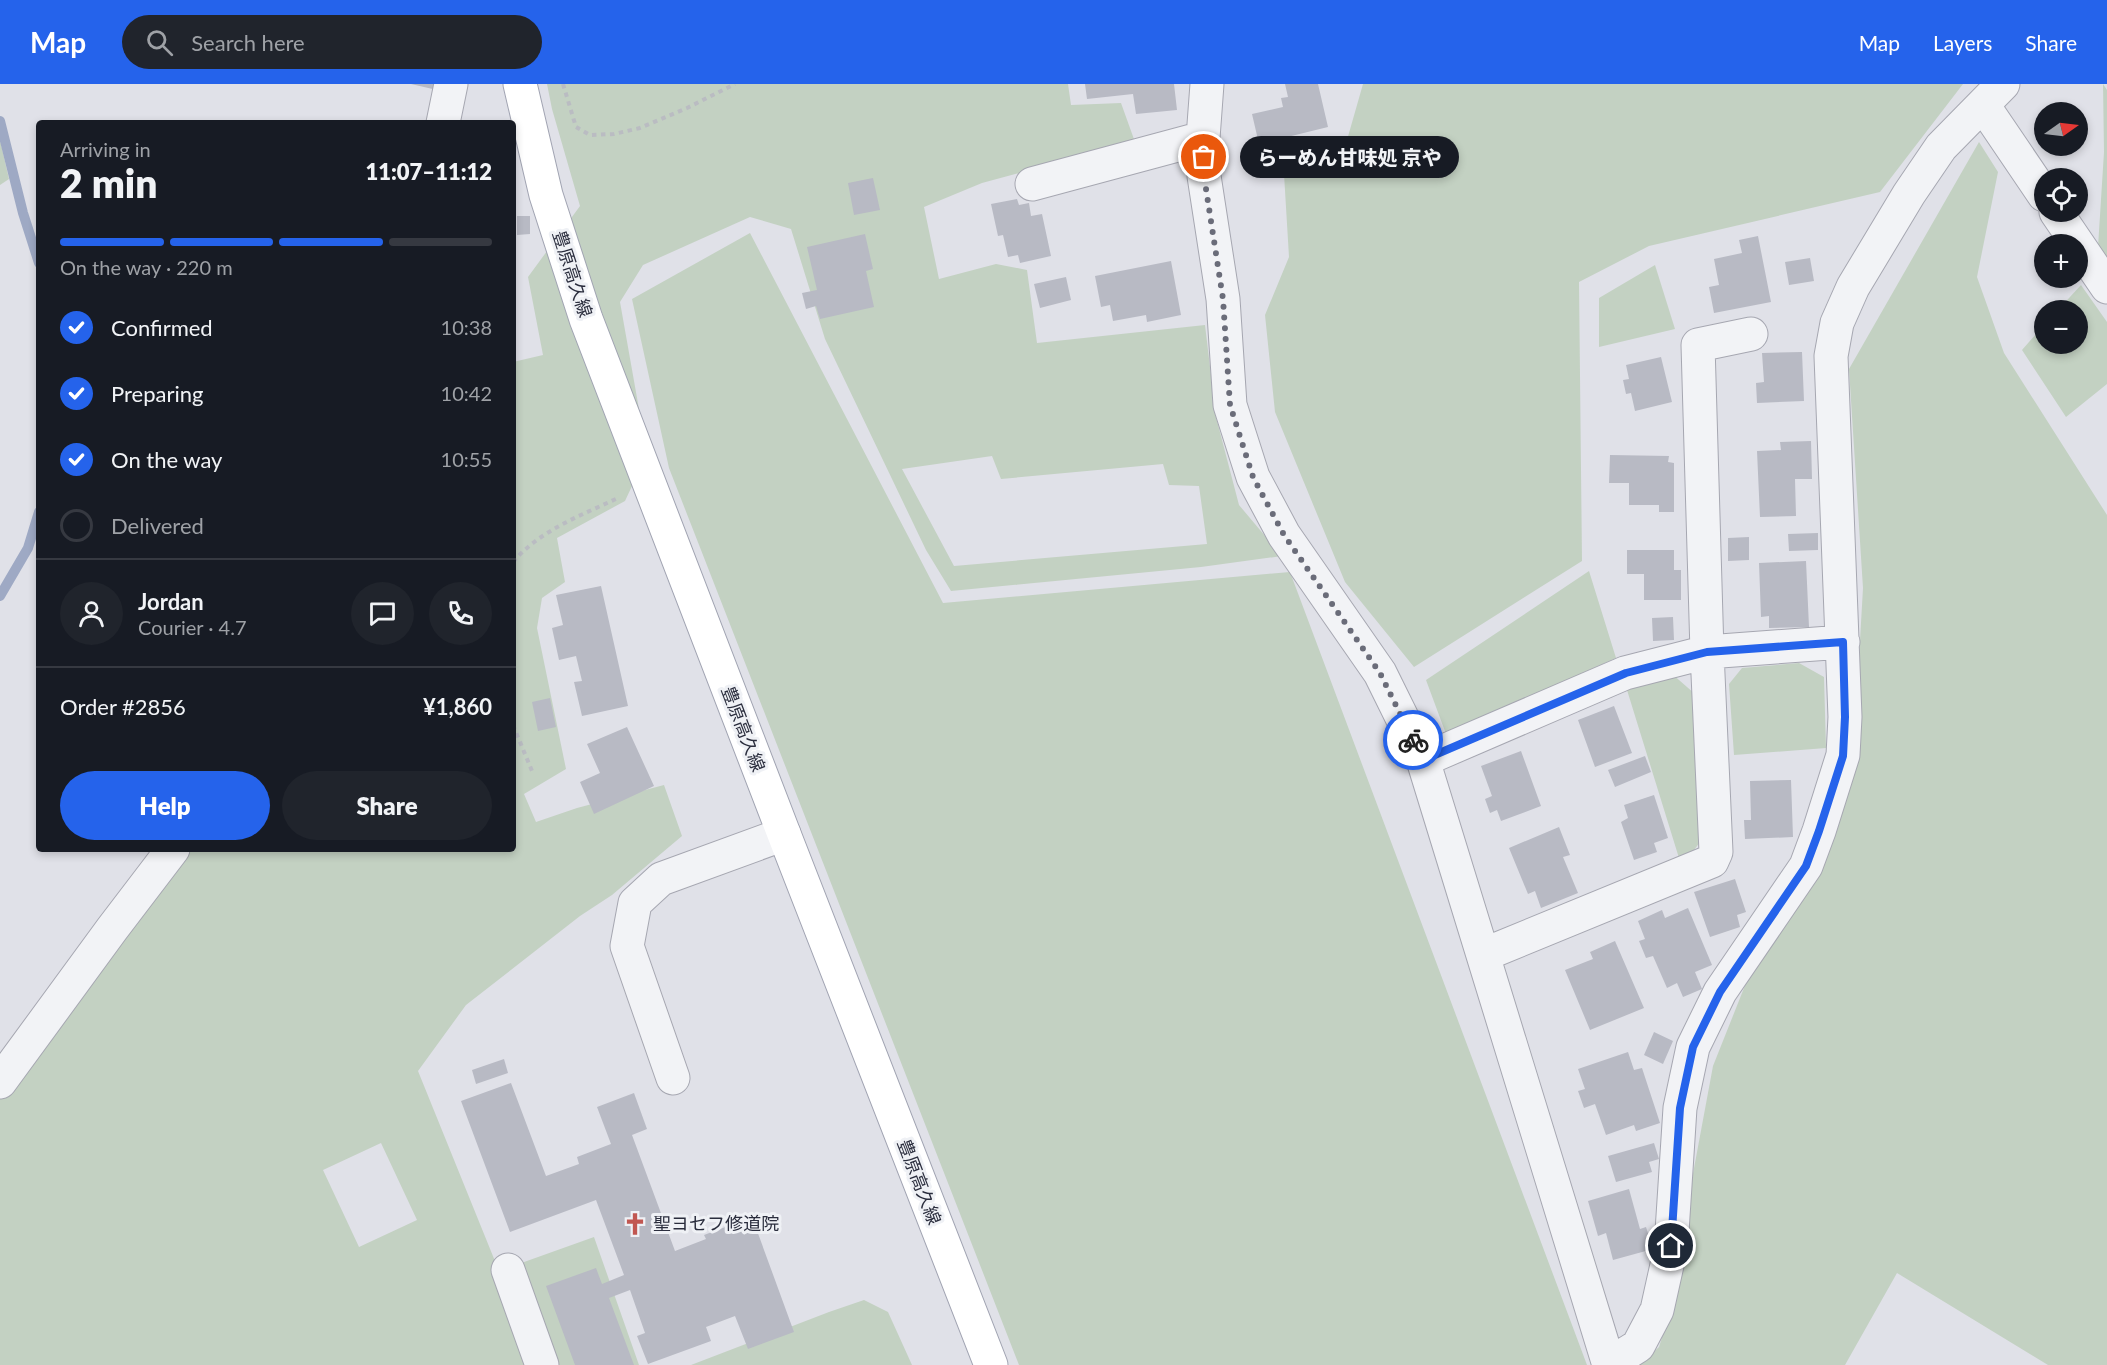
<!DOCTYPE html>
<meta charset="utf-8">
<style>
body{margin:0;font-family:Lato,"Noto Sans JP",sans-serif;background:#20242c;color:#f1f3f6;height:100vh;display:flex;flex-direction:column;font-size:22px;white-space:nowrap}
*{box-sizing:border-box;margin:0}
p{font-size:20px;color:#9ea1a6}
.icon{flex:none;width:33px;height:33px;fill:none;stroke:currentColor;stroke-width:2;stroke-linecap:round;stroke-linejoin:round}
.map{position:relative;flex:1;overflow:hidden}
.details{position:absolute;left:36px;top:36px;width:480px;height:732px;display:flex;flex-direction:column;background:#171b24;border-radius:6px;box-shadow:0 3px 9px #0003}
.details>*{flex:none}
.needle{width:39px;rotate:76deg}
.fabs{position:absolute;left:2034px;top:18px;display:grid;gap:12px}
.fabs a{display:grid;place-items:center;width:54px;height:54px;border-radius:50%;background:#171b24;box-shadow:0 3px 9px #0003;font-size:30px}
.pin{position:absolute;display:grid;place-items:center;width:51px;height:51px;color:#fff;margin:-26px;border:3px solid #fff;border-radius:50%;box-shadow:0 2px 6px #0007}
.courier{position:absolute;display:grid;place-items:center;width:60px;height:60px;margin:-30px;border:4px solid #2563eb;border-radius:50%;background:#fff;color:#222;box-shadow:0 2px 8px #0007}
.bubble{position:absolute;height:42px;border-radius:21px;background:#171b24;box-shadow:0 3px 9px #0003;font-size:20px;font-weight:800;line-height:42px;text-align:center}
.head em{font-style:normal;font-weight:800}
.head div{display:flex;flex-direction:column-reverse}
.head{display:flex;align-items:center;justify-content:space-between;height:102px;padding:0 24px}
h1{font-size:39px;font-weight:800;line-height:45px}
.bar{display:grid;grid-template-columns:repeat(4,1fr);gap:9px 6px;align-content:center;height:72px;padding:0 24px}
.bar i{height:8px;border-radius:4px;background:#363941}
.bar .current{background:#2563eb}
.bar p{grid-column:span 4}
.line{display:flex;align-items:center;gap:15px;padding:0 24px;border-top:2px solid #363941}
.line div{flex:1}
.round{display:grid;place-items:center;flex:none;width:63px;height:63px;border-radius:32px;background:#20242c}
ol{padding:0 24px;list-style:none}
li{display:flex;align-items:center;gap:18px;height:66px}
li p{margin-inline-start:auto}
li .icon{padding:6px;border-radius:50%;background:#2563eb;color:#fff;stroke-width:4}
li:last-child{color:#9ea1a6}
li i{width:33px;height:33px;border:3px solid #363941;border-radius:50%}
.button{display:flex;gap:12px;margin-top:auto;padding:12px 24px}
.button a{flex:1;height:69px;border-radius:36px;background:#2563eb;color:#fff;font-size:24px;font-weight:800;line-height:69px;text-align:center}
.button a+a{background:#20242c;color:#f1f3f6}
header{display:flex;align-items:center;gap:36px;box-sizing:border-box;height:84px;padding:0 30px;background:#2563eb;color:#fff}
header strong{font-size:28px}
nav{display:flex;gap:33px;margin-inline-start:auto;font-size:21px}
.search{width:420px;height:54px;background:#20242c;display:flex;align-items:center;gap:15px;box-sizing:border-box;padding:0 21px;border-radius:33px;color:#9ea1a6;font-size:22px}
.map>svg:first-child{display:block}
.green{fill:#c3d1c2;fill-rule:evenodd}
.lines{fill:none;stroke-linecap:round;stroke-linejoin:round}
.stream{stroke:#9ea9c4;stroke-width:10}
.building{fill:#b8bac4}
.minor-casing{stroke:#a6a7b1;stroke-width:35}
.major-casing{stroke:#a1a4b2;stroke-width:35}
.path{stroke:#babcc2;stroke-width:4;stroke-dasharray:4.5 4.5;stroke-linecap:butt}
.minor{stroke:#f2f3f6;stroke-width:33}
.major{stroke:#fff;stroke-width:33}
.done{stroke:#6a6c79;stroke-width:6;stroke-dasharray:0 10.8}
.route{stroke:#2563eb;stroke-width:8}
.labels{text-anchor:middle;stroke-width:6;stroke-linejoin:round;paint-order:stroke}
.street-label{font-size:18px;fill:#2a2d3d;stroke:#eff1f5}
.poi-label{font-size:18px;fill:#2a2d3d;stroke:#eff1f5;text-anchor:start}
</style>
<header>
<strong>Map</strong>
<div class="search"><svg class="icon" aria-label="search" viewBox="0 0 24 24"><circle cx="10" cy="10" r="6"/><path d="M15 15l6 6"/></svg>Search here</div>
<nav><a>Map</a><a>Layers</a><a>Share</a></nav>
</header>
<div class="map">
<svg width="2107" height="1281" viewBox="0 0 2107 1281">
<rect width="100%" height="100%" fill="#e0e1e8"/>
<!-- green -->
<path class="green" d="M547,0H1068L1071,21L1121,19L1135,58L982,99L924,123L939,195L996,180L1027,186L1037,259L1205,241L1216,333L1239,421L1282,472L1201,483L951,507L926,466L825,255L791,145L750,133L643,181L620,218L642,342L646,372L625,417L557,454L565,498L542,514L537,544L566,685L524,710L536,738L577,724L664,701L682,752L612,811L580,832L466,921L418,987L499,1187L594,1153L639,1281H0V1015L181,765H513V278L543,271L528,193L580,122L552,25ZM992,372L1001,395L1163,380L1169,401L1199,402L1207,460L954,482L902,385ZM381,1059L417,1136L359,1163L323,1086Z
M1363,0H1963L1880,108L1649,162L1579,198L1582,477L1414,583L1345,498L1275,328L1265,231L1289,173L1284,90L1345,63Z
M2103,0L2107,6V176L2098,163L2104,68Z
M0,56L9,95L0,101Z
M1979,58L1998,88L1977,193L2004,269L2107,431V1281H2048L1897,1189L1845,1281H1639L1659,1263L1685,1181L1692,1095L1713,982L1746,899L1820,783L1854,661L1863,504L1849,285Z
M750,149L943,519L1290,488L1587,1281H1019L669,384L632,215Z
M1655,181L1675,245L1599,263V214Z
M2081,201L2107,238V300L2066,333L2022,266L2044,241V260H2078V226H2058Z
M1589,487L1616,574L1446,650L1426,596Z
M1799,579L1824,593L1826,664L1734,671L1729,600L1742,584Z
M1671,589L1695,610L1703,754L1694,766L1679,774L1627,606Z
M864,1216L888,1228L912,1281H691L829,1228Z"/>
<g class="lines">
<!-- stream -->
<path class="stream" d="M0,37L23,129L39,179
M0,512L28,464L39,428"/>
</g>
<!-- building -->
<path class="building" d="M411,0H438L437,6Z
M1085,0H1174L1177,26L1136,30L1133,10L1087,15Z
M1285,0H1318L1328,43L1259,60L1252,30L1283,23L1281,14L1288,13Z
M873,94L880,126L854,131L848,99Z
M1017,115L1019,121L1029,119L1031,132L1042,130L1051,172L1020,179L1018,171L1008,173L1003,151L998,152L991,120Z
M517,132H530V150L517,151Z
M865,150L873,185L866,187L874,223L820,235L816,222L806,225L802,209L817,206L807,163Z
M1758,152L1771,218L1714,229L1709,203L1719,201L1714,175L1742,169L1739,156Z
M1810,174L1814,197L1789,201L1785,178Z
M1171,177L1181,231L1147,238L1146,231L1113,237L1110,221L1101,223L1095,192Z
M1066,193L1071,216L1040,224L1034,200Z
M1802,268L1804,317L1757,319L1756,299L1764,298L1762,269Z
M1661,273L1672,318L1635,327L1631,309L1626,310L1623,296L1629,295L1626,281Z
M1811,357L1812,395H1795L1796,432L1760,433L1757,367L1781,366L1780,358Z
M1610,371L1669,372L1668,378L1674,379V428H1659V421H1629V399H1609Z
M1818,449V466L1789,467L1788,450Z
M1749,453V476L1728,477V454Z
M1627,466H1674V486H1681V516H1644V490H1627Z
M1806,477L1809,543L1769,544V532L1761,533L1759,479Z
M601,502L628,622L582,632L574,598L582,597L576,572L559,576L552,544L563,541L556,511Z
M1673,533L1674,556L1653,557L1652,534Z
M550,614L556,643L538,647L532,618Z
M1614,622L1632,669L1595,683L1578,636Z
M627,643L654,702L594,730L580,698L600,689L587,660Z
M1521,667L1541,722L1501,737L1497,726L1490,729L1485,715L1492,712L1481,682Z
M1645,672L1651,688L1615,703L1608,686Z
M1791,696L1793,753L1745,755L1744,736H1751L1750,697Z
M1654,711L1668,754L1654,759L1657,768L1634,776L1621,738L1628,734L1624,721Z
M1559,743L1570,771L1563,773L1578,809L1541,824L1535,807L1528,810L1509,764Z
M1735,795L1746,828L1737,831L1740,843L1710,853L1694,808Z
M1688,824L1712,881L1695,888L1702,905L1683,913L1677,899L1667,904L1653,872L1646,874L1639,857L1645,855L1638,837L1662,826L1665,834Z
M1615,857L1644,924L1590,946L1565,886L1593,875L1590,868Z
M1654,948L1673,957L1663,980L1644,971Z
M1628,968L1634,986L1642,984L1660,1039L1636,1047L1634,1041L1606,1051L1595,1020L1584,1024L1578,1007L1585,1005L1578,985Z
M504,975L508,989L476,1000L472,986Z
M511,999L546,1092L579,1080L577,1073L611,1060L597,1023L634,1009L647,1045L632,1051L675,1167L706,1155L704,1151L752,1133L794,1248L748,1265L735,1232L706,1243L711,1257L648,1280L637,1252L645,1249L630,1206L609,1214L634,1281H575L546,1202L596,1184L602,1200L624,1191L596,1116L510,1148L461,1017Z
M1654,1059L1659,1075L1649,1078L1652,1088L1616,1098L1608,1072Z
M1629,1105L1640,1145L1646,1143L1653,1165L1613,1176L1606,1149L1598,1152L1588,1117Z"/>
<g class="lines">
<!-- minor casing -->
<g class="minor-casing">
<path id="minor" d="M1207,0L1203,54L1204,92L1223,215L1230,321L1253,393L1284,451L1380,589L1423,676L1609,1281
M1983,21L2044,111
M443,39L451,0
M1032,100L1203,54
M2056,128L2107,203
M1423,676L1625,589L1707,568L1843,558
M1483,871L1712,777L1716,768L1707,568L1698,261L1751,250
M673,994L627,862L635,819L661,795L784,750
M0,998L112,845L173,765
M508,1186L542,1281
M1609,1280L1638,1262L1657,1226L1671,1163L1680,1024L1693,963L1720,908L1806,782L1819,747L1843,671L1845,633L1831,272L1837,239L1853,203L1909,110L1941,63L2003,0"/>
</g>
<!-- major casing -->
<g class="major-casing">
<path id="major" d="M520,0L546,111L586,235L784,750L991,1281"/>
</g>
<!-- path -->
<path class="path" d="M563,0L576,43L590,51L614,50L640,44L687,24L735,0
M513,478C540,446 582,431 618,414
M513,641L532,687"/>
<!-- minor -->
<use href="#minor" class="minor"/>
<!-- major -->
<use href="#major" class="major"/>
</g>
<g class="lines">
<!-- done -->
<path class="done" d="M1204,73V92L1223,215L1230,321L1253,393L1284,451L1380,589L1413,656"/>
<!-- route -->
<path class="route" d="M1413,656L1423,676L1626,589L1707,568L1843,558L1845,633L1843,672L1819,747L1806,782L1720,908L1693,963L1680,1024L1671,1162"/>
</g>
<!-- icons -->
<defs>
<g id="church-bare" transform="scale(1.8)"><path d="M-1.2-6h2.4v3.5h3.3v2.4h-3.3V6h-2.4V-.1h-3.3v-2.4h3.3Z" fill="#c15751" stroke="#eff1f5" stroke-width="2.5" paint-order="stroke"/></g>
</defs>
<g fill-rule="evenodd">
<use href="#church-bare" x="635" y="1140"/>
</g>
<g class="labels">
<!-- street labels -->
<g class="street-label">
<text transform="translate(572 190) rotate(72)" y="6">豊原高久線</text>
<text transform="translate(743 645) rotate(69)" y="6">豊原高久線</text>
<text transform="translate(919 1098) rotate(69)" y="6">豊原高久線</text>
</g>
<!-- poi labels -->
<g class="poi-label">
<text x="653" y="1146">聖ヨセフ修道院</text>
</g>
</g>
</svg>
<div class="fabs">
<a><svg class="needle" viewBox="-14 -14 28 28"><path d="M0-13l5 13h-10z" fill="#e53935"/><path d="M0 13l5-13h-10z" fill="#9ea1a6"/></svg></a>
<a><svg class="icon" aria-label="locate" viewBox="0 0 24 24"><circle cx="12" cy="12" r="6"/><path d="M12 2v4M12 18v4M2 12h4M18 12h4"/></svg></a>
<a>+</a>
<a>−</a>
</div>
<div class="pin" style="left:1204px;top:73px;background:#ea580c"><svg class="icon" aria-label="bag" viewBox="0 0 24 24"><path d="M5 8h14l-1 12H6zM9 8a3 3 0 0 1 6 0"/></svg></div>
<div class="pin" style="left:1671px;top:1162px;background:#1f2937"><svg class="icon" aria-label="home" viewBox="0 0 24 24"><path d="M3 11l9-7 9 7M6 9v11h12V9"/></svg></div>
<div class="courier" style="left:1413px;top:656px"><svg class="icon" aria-label="bike" viewBox="0 0 24 24"><circle cx="6" cy="16" r="4"/><circle cx="18" cy="16" r="4"/><path d="M6 16l4-8h5l3 8M10 8l3 8H6M13 5h3"/></svg></div>
<div class="bubble" style="left:1240px;top:52px;width:219px">らーめん甘味処 京や</div>
<section class="details">
<div class="head"><div><h1>2 min</h1><p>Arriving in</p></div><em>11:07–11:12</em></div>
<div class="bar"><i class="current"></i><i class="current"></i><i class="current"></i><i></i><p>On the way · 220 m</p></div>
<ol>
<li><svg class="icon" aria-label="check" viewBox="0 0 24 24"><path d="M5 12l5 5 9-10"/></svg>Confirmed<p>10:38</p></li>
<li><svg class="icon" aria-label="check" viewBox="0 0 24 24"><path d="M5 12l5 5 9-10"/></svg>Preparing<p>10:42</p></li>
<li><svg class="icon" aria-label="check" viewBox="0 0 24 24"><path d="M5 12l5 5 9-10"/></svg>On the way<p>10:55</p></li>
<li><i></i>Delivered</li>
</ol>
<div class="line" style="height:108px"><a class="round"><svg class="icon" aria-label="person" viewBox="0 0 24 24"><circle cx="12" cy="8" r="4"/><path d="M4 21q1-7 8-7t8 7"/></svg></a><div><b>Jordan</b><p>Courier · 4.7</p></div><a class="round"><svg class="icon" aria-label="chat" viewBox="0 0 24 24"><path d="M4 5h16v11H9l-5 4z"/></svg></a><a class="round"><svg class="icon" aria-label="phone" viewBox="0 0 24 24"><path d="M5 4h4l2 5-3 2q2 4 5 5l2-3 5 2v4C11 20 4 13 5 4z"/></svg></a></div>
<div class="line" style="height:78px"><div>Order #2856</div><b>¥1,860</b></div>
<div class="button"><a>Help</a><a>Share</a></div>
</section>
</div>
